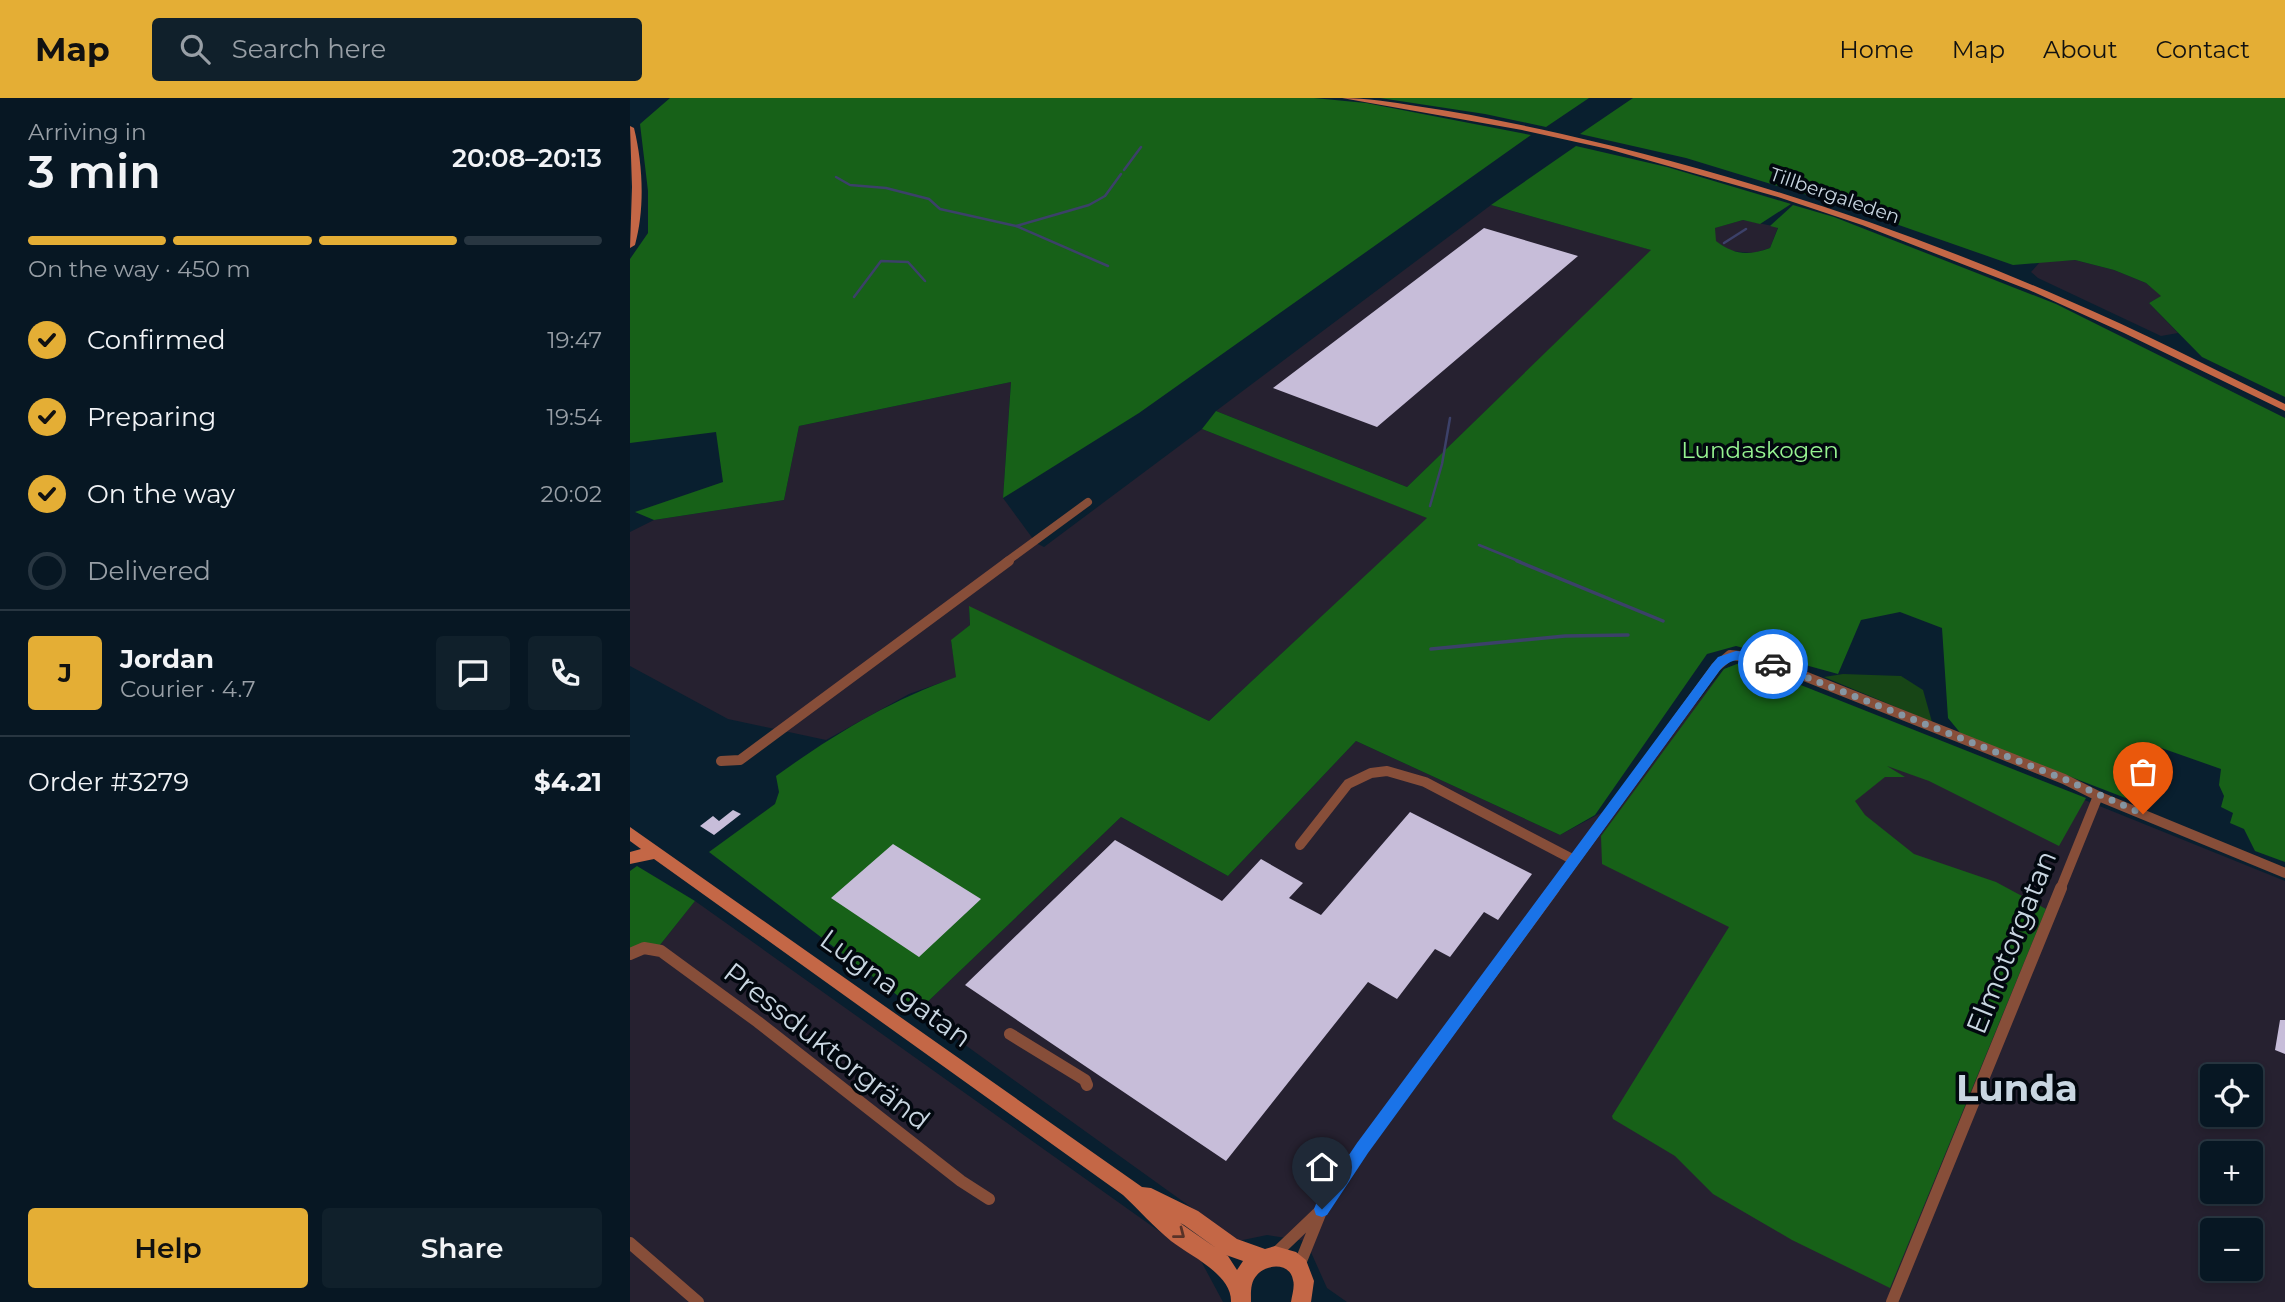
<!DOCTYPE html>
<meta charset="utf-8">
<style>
body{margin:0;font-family:Montserrat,sans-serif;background:#10202b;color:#f1f3f6;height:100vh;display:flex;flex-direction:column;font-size:26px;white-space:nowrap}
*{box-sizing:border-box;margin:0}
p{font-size:23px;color:#989fa6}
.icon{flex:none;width:38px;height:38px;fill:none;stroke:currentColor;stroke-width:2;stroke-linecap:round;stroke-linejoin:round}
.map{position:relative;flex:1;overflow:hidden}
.panel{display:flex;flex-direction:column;background:#071723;width:630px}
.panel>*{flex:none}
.tools{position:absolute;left:1570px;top:966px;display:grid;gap:14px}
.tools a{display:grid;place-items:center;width:63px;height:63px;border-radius:7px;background:#071723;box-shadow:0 4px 10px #0003,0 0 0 2px #283641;font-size:35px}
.pin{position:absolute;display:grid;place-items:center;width:60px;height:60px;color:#fff;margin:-72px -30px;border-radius:50% 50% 50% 0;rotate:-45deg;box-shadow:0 0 7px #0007}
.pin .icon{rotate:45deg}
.courier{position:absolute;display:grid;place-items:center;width:70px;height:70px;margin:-35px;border:5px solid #1a73e8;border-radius:50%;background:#fff;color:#222;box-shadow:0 2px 9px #0007}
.summary em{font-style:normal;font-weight:600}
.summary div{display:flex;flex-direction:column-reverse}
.summary{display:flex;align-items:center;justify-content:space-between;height:119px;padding:0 28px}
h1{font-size:46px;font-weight:600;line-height:52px}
.bar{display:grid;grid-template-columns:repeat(4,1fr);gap:10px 7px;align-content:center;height:84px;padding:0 28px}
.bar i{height:9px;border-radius:5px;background:#283641}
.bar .current{background:#e4ae35}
.bar p{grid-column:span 4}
.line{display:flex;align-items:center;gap:18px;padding:0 28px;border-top:2px solid #283641}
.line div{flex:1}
.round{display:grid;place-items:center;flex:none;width:74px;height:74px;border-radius:7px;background:#10202b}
ol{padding:0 28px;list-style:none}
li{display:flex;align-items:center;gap:21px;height:77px}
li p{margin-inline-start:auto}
li .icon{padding:7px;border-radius:50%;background:#e4ae35;color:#111;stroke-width:4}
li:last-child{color:#989fa6}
li i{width:38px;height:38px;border:4px solid #283641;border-radius:50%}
.cta{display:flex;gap:14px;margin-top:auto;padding:14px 28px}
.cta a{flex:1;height:80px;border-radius:7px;background:#e4ae35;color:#111;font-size:28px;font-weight:600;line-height:80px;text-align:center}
.cta a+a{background:#10202b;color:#f1f3f6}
header{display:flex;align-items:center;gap:42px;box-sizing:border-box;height:98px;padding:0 35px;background:#e4ae35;color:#111}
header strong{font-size:33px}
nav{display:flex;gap:38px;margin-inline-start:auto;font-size:24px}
.search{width:490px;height:63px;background:#10202b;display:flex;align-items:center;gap:18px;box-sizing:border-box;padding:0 24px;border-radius:7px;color:#989fa6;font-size:26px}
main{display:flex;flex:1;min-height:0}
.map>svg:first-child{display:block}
.industrial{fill:#262130;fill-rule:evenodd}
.green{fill:#174516}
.forest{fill:#176118}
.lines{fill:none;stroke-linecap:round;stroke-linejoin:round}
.stream-far1{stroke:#3c4169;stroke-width:2.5}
.stream{stroke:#3c4169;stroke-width:3.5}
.building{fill:#c7bdd9}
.minor-far2{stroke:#874e39;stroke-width:8}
.minor-far1{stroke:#874e39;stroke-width:10}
.minor{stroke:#874e39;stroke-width:12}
.secondary{fill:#c46746;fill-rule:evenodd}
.oneway{stroke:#593328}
.route{fill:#1a73e8}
.done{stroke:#8696a3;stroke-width:7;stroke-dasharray:0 12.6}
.labels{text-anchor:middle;stroke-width:7;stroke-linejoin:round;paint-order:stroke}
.far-street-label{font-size:19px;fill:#c9d6e1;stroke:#02080f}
.park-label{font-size:23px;fill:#96f391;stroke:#02080f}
.near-street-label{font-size:28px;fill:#c9d6e1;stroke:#02080f}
.near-district-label{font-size:37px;font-weight:bold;fill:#c9d6e1;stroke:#02080f}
</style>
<header>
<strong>Map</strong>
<div class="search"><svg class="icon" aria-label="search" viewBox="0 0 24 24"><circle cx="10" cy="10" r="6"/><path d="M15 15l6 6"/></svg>Search here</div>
<nav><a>Home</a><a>Map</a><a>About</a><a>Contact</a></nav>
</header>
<main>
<section class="panel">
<div class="summary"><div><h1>3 min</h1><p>Arriving in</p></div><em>20:08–20:13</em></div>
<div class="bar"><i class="current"></i><i class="current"></i><i class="current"></i><i></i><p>On the way · 450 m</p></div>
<ol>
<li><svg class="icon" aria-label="check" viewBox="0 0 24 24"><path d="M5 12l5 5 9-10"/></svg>Confirmed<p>19:47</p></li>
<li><svg class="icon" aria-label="check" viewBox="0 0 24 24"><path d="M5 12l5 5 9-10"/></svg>Preparing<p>19:54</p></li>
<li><svg class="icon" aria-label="check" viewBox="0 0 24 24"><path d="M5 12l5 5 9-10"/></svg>On the way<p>20:02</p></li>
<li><i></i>Delivered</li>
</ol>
<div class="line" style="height:126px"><b class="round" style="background:#e4ae35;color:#111">J</b><div><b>Jordan</b><p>Courier · 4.7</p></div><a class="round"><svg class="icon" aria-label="chat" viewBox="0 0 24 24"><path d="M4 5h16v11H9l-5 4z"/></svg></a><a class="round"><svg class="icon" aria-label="phone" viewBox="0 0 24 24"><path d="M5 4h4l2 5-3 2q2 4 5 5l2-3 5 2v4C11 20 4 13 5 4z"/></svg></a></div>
<div class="line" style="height:91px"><div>Order #3279</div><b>$4.21</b></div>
<div class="cta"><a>Help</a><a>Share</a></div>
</section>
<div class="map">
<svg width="1655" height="1204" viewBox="0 0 1655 1204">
<rect width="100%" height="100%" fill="#091f2f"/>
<!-- industrial -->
<path class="industrial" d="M861,107L1022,152L777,389L586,313Z
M1113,122L1148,129L1140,150L1124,155L1100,153L1085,143L1084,130Z
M1445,162L1484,172L1516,185L1532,198L1519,205L1548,235L1531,238L1408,180L1401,174L1410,164Z
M381,284L373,400L406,445L414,449L572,331L798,420L579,623L339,509L340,527L321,543L327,579L279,596L196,642L98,621L0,568V434L24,422L154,402L169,328Z
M1107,566L1125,569L1655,783V1204H717L697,1190L676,1143L637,1137L608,1143L288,913L491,719L598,778L726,643L930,737L982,709L1094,571ZM1582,978H1620V1017H1582ZM1582,1055H1620V1094H1582ZM1582,1132H1620V1171H1582Z
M65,803L571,1163L593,1204H0V855L26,852Z"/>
<!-- green -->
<path class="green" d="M1213,576L1271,578L1293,592L1302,624L1194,579Z"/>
<!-- forest -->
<path class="forest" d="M40,0H684L736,5L901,37L509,315L373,400L381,284L169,328L154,402L24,422L5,414L93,384L86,334L0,345V161L18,135V93L10,26Z
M750,0H959L916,29L855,16Z
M1003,0H1655V299L1572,259L1519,205L1531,198L1516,185L1484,172L1445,162L1383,167L1223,111L1056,60L950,36Z
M946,48L1037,69L1161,106L1130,126L1113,122L1085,130L1086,143C1105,157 1117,158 1140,150L1148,130L1140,128L1163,107L1204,119L1426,206L1655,320V764L1625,753L1614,731L1600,725L1603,715L1591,709L1594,698L1589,687L1591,671L1520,646L1506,704L1332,637L1318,620L1312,530L1270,514L1231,522L1208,576L1106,548L1077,556L965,717L930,737L726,643L598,778L491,719L288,913L79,754L145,706L149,694L146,678C203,637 259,603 326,579L321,542L340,527L339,508L579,623L797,420L572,331L586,313L777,389L1021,152L861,107Z
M1107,566L1125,569L1456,700L1429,748L1299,683L1257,668L1275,679H1255L1225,703L1235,717L1284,756L1366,784L1416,811L1260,1190L1162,1142L1083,1096L1045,1058L983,1021L982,1018L1099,829L972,766L971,738L1094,571Z
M7,768L65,803L26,852L0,855V773Z"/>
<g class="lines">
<!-- stream-far1 -->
<path class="stream-far1" d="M494,72L511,49
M206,79L220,87L256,90L299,101L310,111L386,128
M1094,145L1116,131
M478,168L386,128L459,107L475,98L491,76
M224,199L251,163L278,164L295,183
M800,408L812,366L820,320
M849,447L891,464"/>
<!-- stream -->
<path class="stream" d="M887,463L1033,523
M801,551L935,538L998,537"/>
</g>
<!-- building -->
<path class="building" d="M854,130L948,158L747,329L643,290Z
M103,712L111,716L84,737L70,728L83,718L89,723Z
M780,714L902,776L868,822L854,814L820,859L805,851L767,901L738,884L596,1063L335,887L485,742L592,803L631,761L673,785L659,800L691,817Z
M263,746L351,801L289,859L201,800Z
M1650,922H1655V956L1645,952Z"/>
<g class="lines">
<!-- minor-far2 -->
<path class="minor-far2" d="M376,464L458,404"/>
<!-- minor-far1 -->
<path class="minor-far1" d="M91,663L110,662L379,463
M670,747L718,686L741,675L757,673L795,684L944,762
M923,792L1086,569L1100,557L1129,560L1434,681L1468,698L1655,775
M1430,792L1468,698"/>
<!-- minor -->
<path class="minor" d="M0,856L14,850L31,853L128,924L331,1083L359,1101
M380,936L455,982L457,987
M0,1145L68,1204
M644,1157L691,1112
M669,1168L692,1111L733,1050L924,790
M1262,1204L1431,790"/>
<!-- secondary -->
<path class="secondary" d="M712,0C737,0 761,4 786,8C835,15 883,25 932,36C1104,75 1272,130 1435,201C1510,233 1582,270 1655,306V313L1494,235L1399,192L1232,127L1148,99L978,51L892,32Z
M0,28L4,30C13,67 15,110 5,147L0,150L2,89Z
M0,729L512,1089L521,1090L568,1113L607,1141L635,1151L645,1148L666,1154L676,1162L684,1183L681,1204H661C662,1197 665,1188 663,1182C660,1164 636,1166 627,1177C620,1184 621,1195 621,1204H601C602,1176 560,1158 541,1143C524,1129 509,1112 493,1097L24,761L0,766V754L11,751L0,743ZM550,1125L554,1127L586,1150ZM596,1157L613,1163L607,1172L598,1158Z"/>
</g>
<!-- one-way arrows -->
<defs><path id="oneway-chevron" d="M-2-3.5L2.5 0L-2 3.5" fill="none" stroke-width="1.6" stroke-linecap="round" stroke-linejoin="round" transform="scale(1.75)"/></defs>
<use class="oneway" href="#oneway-chevron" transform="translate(550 1136) rotate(38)"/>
<!-- route -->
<path class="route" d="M1106,553L1123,555L1148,566L1143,570C1123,564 1106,554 1090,572L738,1055L697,1117L692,1119L686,1117L684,1111L686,1106L727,1045L1082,566L1088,559Z"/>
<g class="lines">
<!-- done -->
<path class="done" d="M1143,566L1434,681L1513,716"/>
</g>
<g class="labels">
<!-- far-street labels -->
<g class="far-street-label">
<text transform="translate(1205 97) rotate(19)" y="7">Tillbergaleden</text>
</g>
<!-- park labels -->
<g class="park-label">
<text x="1130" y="360">Lundaskogen</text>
</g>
<!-- near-street labels -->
<g class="near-street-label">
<text transform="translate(1381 844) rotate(-68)" y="10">Elmotorgatan</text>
<text transform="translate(266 890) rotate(36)" y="10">Lugna gatan</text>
<text transform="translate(197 948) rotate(38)" y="10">Pressduktorgränd</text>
</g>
<!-- near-district labels -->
<g class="near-district-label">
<text x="1387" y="1003">Lunda</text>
</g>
</g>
</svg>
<div class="tools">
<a><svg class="icon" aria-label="locate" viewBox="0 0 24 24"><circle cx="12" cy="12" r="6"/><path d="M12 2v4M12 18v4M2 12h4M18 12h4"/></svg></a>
<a>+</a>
<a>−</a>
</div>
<div class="pin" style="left:1513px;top:716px;background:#ea580c"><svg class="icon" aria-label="bag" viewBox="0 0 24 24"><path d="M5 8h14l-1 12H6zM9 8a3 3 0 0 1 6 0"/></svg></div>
<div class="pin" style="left:692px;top:1111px;background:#1f2937"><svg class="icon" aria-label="home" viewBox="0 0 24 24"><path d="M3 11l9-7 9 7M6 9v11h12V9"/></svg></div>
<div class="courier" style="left:1143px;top:566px"><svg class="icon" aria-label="car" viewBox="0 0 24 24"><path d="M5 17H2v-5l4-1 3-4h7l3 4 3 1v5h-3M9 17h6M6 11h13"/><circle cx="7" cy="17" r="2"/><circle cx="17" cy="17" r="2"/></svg></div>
</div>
</main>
